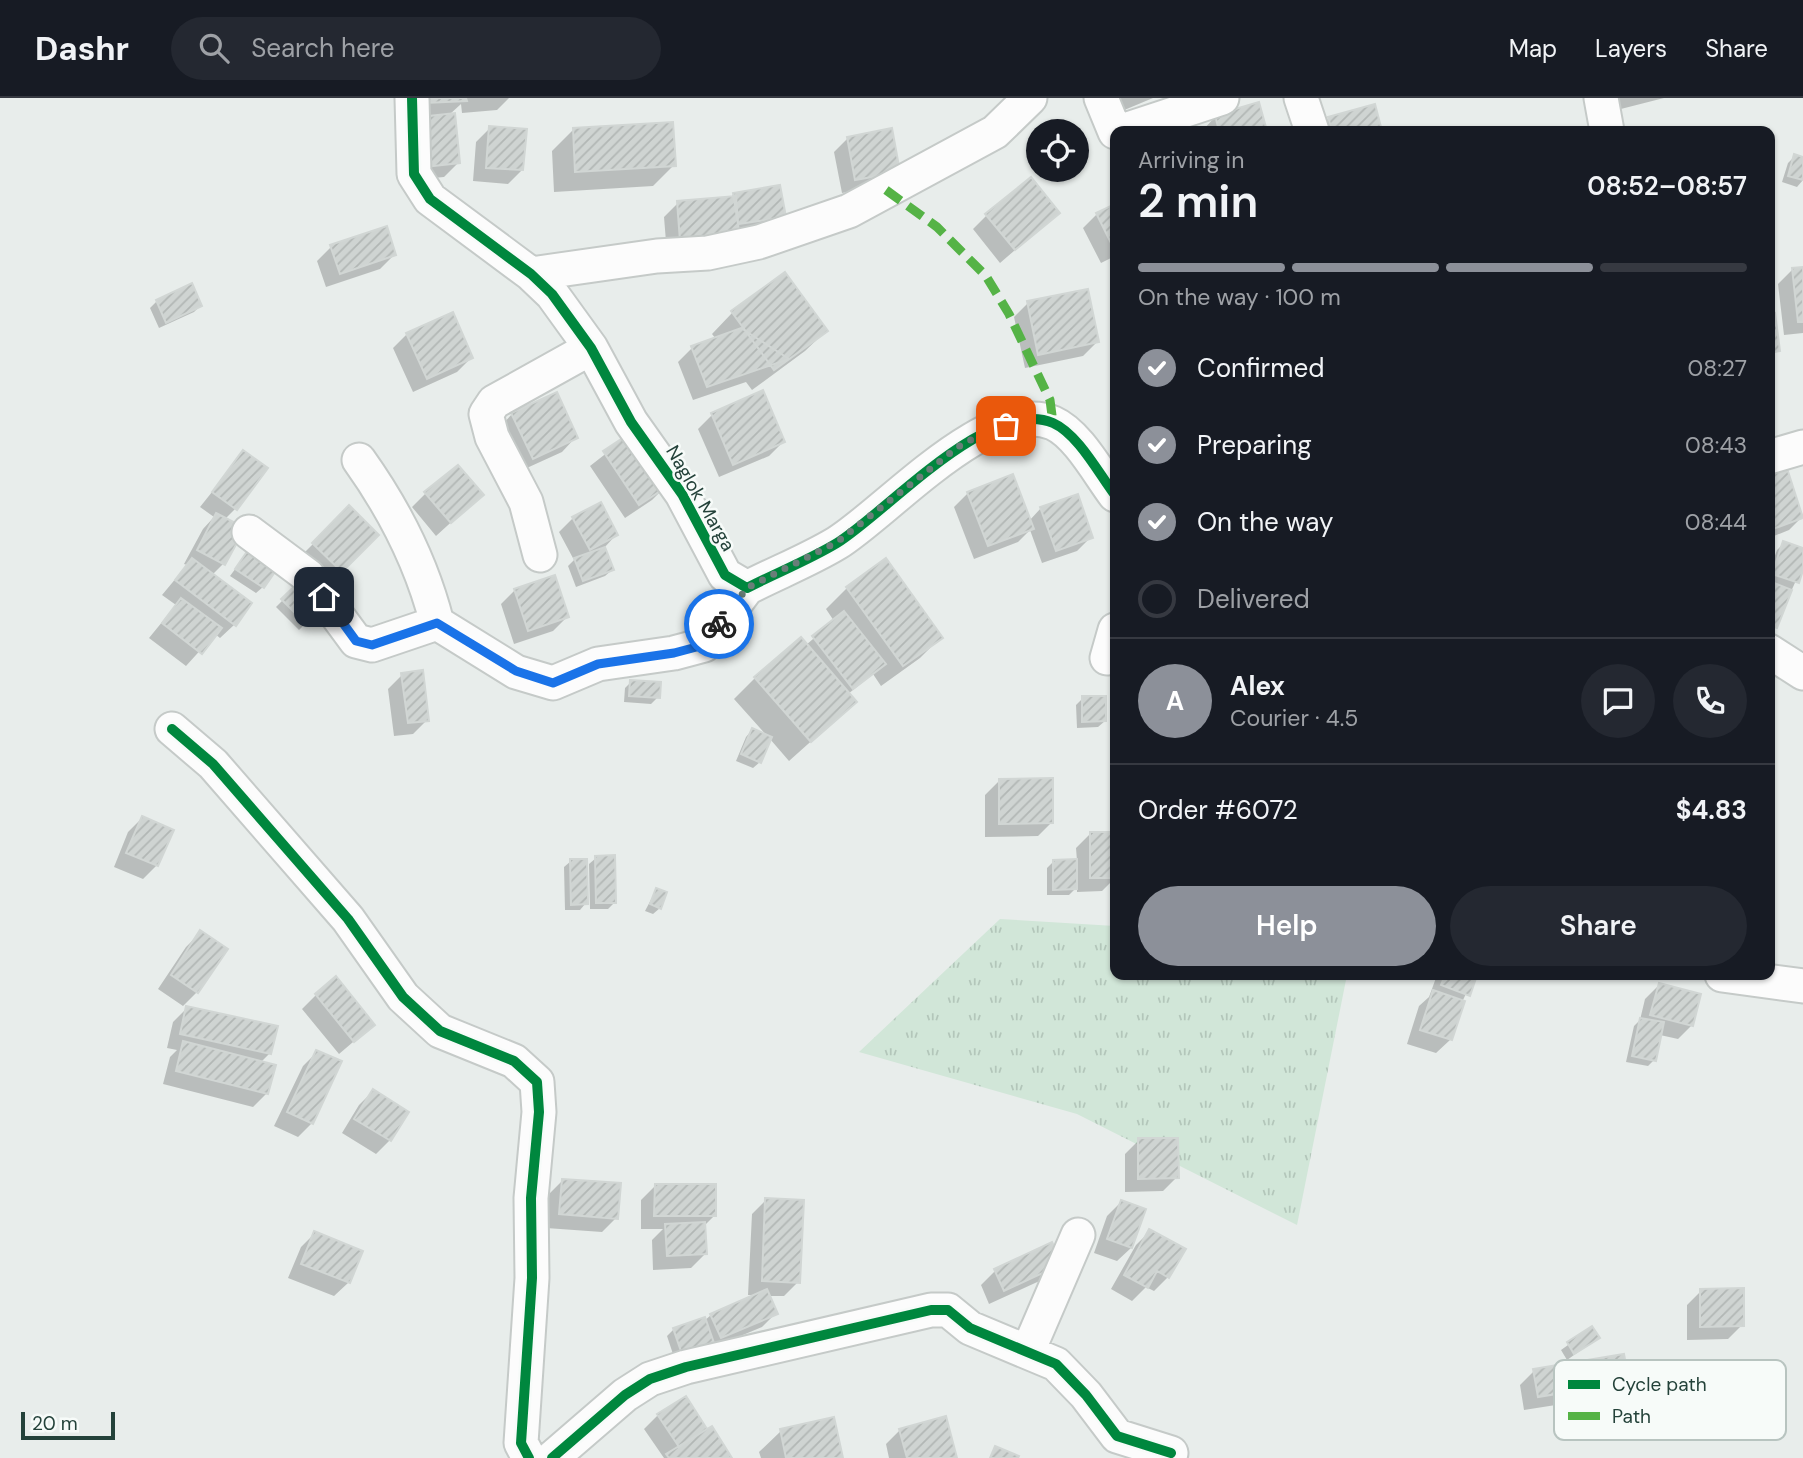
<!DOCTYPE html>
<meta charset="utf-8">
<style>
body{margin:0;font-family:"DM Sans",sans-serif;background:#242831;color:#f1f3f6;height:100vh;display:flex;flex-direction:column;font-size:26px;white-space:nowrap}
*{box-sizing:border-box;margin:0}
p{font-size:23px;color:#9ea1a6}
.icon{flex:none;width:38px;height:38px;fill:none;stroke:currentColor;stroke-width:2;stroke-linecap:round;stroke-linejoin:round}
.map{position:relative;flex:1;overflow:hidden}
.panel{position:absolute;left:1110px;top:28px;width:665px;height:854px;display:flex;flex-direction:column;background:#171b24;border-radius:14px;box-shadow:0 2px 5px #0004}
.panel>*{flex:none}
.fabs{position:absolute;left:1026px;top:21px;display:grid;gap:14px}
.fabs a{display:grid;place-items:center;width:63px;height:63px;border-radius:50%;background:#171b24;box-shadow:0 2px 5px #0004;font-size:35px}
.scale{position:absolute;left:21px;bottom:18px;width:94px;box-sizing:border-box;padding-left:7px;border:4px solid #24423a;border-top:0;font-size:19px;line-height:24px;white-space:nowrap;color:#24423a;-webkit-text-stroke:5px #f7fbf9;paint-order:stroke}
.pin{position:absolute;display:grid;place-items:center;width:60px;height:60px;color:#fff;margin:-30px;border-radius:14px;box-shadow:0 4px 10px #0006}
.courier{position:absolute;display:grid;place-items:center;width:70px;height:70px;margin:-35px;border:5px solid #1a73e8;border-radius:50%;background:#fff;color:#222;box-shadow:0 2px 9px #0007}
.head em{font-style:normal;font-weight:600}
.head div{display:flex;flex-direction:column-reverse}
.head{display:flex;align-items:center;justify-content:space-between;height:119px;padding:0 28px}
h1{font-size:46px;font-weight:600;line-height:52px}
.bar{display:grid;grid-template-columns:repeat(4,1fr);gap:10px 7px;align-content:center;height:84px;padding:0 28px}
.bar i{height:9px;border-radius:5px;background:#363941}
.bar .current{background:#8c9099}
.bar p{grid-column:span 4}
.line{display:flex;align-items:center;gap:18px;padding:0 28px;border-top:2px solid #363941}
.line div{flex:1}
.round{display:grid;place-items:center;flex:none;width:74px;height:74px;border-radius:37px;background:#242831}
ol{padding:0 28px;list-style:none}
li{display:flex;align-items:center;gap:21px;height:77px}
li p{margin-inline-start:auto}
li .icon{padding:7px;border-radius:50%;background:#8c9099;color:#fff;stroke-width:4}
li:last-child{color:#9ea1a6}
li i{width:38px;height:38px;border:4px solid #363941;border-radius:50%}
.action{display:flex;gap:14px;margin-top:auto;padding:14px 28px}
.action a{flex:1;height:80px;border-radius:42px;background:#8c9099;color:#fff;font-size:28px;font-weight:600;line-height:80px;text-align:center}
.action a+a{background:#242831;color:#f1f3f6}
header{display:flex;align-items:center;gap:42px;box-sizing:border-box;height:98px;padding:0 35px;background:#171b24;border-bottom:2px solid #363941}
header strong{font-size:33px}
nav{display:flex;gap:38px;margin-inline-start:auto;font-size:24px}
.search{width:490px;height:63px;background:#242831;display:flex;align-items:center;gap:18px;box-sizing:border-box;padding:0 24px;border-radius:38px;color:#9ea1a6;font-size:26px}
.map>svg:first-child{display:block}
.grass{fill:url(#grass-tufts)}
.shadow{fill:#0003}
.building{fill:url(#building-hatch);stroke:#d1d6d4;stroke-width:2}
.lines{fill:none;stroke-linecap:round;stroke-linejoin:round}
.minor-casing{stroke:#c5cac8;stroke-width:37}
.minor{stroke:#fcfcfc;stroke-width:33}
.quiet{stroke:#55b346;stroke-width:9;stroke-dasharray:18 9;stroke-linecap:butt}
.cycleway-casing{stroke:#f7fbf9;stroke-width:15}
.cycleway{stroke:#00873e;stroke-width:10}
.done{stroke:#697e78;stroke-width:7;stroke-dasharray:0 12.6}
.route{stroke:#1a73e8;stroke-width:9}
.labels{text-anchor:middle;stroke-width:5;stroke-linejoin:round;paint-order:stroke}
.street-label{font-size:19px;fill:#24423a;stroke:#f7fbf9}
.key{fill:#f7fbf9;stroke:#b8c4c0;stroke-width:2}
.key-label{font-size:19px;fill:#24423a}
</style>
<header>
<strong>Dashr</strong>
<div class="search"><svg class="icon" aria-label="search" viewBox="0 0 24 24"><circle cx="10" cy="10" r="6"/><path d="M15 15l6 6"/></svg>Search here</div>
<nav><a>Map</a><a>Layers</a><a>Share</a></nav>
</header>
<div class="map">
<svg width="1803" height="1360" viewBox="0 0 1803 1360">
<defs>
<pattern id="grass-tufts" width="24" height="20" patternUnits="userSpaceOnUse" patternTransform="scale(1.75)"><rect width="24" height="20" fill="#d1e6d8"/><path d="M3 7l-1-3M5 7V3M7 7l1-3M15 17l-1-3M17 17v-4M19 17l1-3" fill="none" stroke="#b3c6ba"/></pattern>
<pattern id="building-hatch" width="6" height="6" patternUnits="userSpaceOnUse" patternTransform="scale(1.75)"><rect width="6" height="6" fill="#cfd4d2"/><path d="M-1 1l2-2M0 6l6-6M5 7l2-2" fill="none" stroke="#b2b7b5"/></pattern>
</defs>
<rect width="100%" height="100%" fill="#e8edeb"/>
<!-- grass -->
<path class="grass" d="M1000,821L1115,828V877H1347L1297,1127L1077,1016L859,954Z"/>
<!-- shadow -->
<path class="shadow" d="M411,0H509L497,12L462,15L461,6L449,17L458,65L444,79L411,82Z
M1103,0H1153L1110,18Z
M1610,0H1664L1613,13Z
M1258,6L1265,33H1202L1215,19Z
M1374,8L1381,33H1316L1329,20Z
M490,30L522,72L508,86L473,83L476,44Z
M573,32L674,67L653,88L554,94L552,53Z
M891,32L884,87L842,95L834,54L848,40Z
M1795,58L1803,61V82L1797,89L1782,84L1788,65Z
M734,96L784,118L770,132L667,156L664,119L678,105L729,101Z
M1115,107V158L1101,165L1083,130L1097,116Z
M1058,115L1000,165L973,131L986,118Z
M331,149L394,157L380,171L326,189L317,163Z
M1803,171V235L1784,237L1778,186L1792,172Z
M191,188L200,208L194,214L159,230L150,210L157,203Z
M1028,205L1097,244L1083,258L1025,270L1014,219Z
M732,215L826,233L805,253L752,292L746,284L693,302L678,264L692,250L716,241L712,236Z
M407,236L471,260L457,274L413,294L393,250Z
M512,316L575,340L562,354L518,374L499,330Z
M712,317L783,344L769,358L719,379L698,331Z
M631,336L666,388L652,402L625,420L590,368Z
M244,354L235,411L225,421L224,465L212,477L234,527L220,540L215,536L186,568L149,540L176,507L162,497L187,467L184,466L203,431L214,419L200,409Z
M1784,366L1803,418L1789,432L1769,440V372Z
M426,395L481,397L436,438L412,409Z
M968,395L1029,423L1041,410L1091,439L1077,453L1042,465L1030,432L1018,444L974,461L954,409Z
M349,410L377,437L327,487L299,460Z
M573,420L616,437L604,450L612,472L605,478L576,489L568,468L574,462L559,434Z
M1784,445L1803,452V467L1775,529L1769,535V474L1777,452Z
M250,451L263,489L256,495L230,478Z
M300,485L323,508L299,532L276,509Z
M847,490L941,539L920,560L881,588L873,576L848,596L855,604L789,663L770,641L760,664L753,670L736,663L746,639L752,632L768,639L734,601L755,580L806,547L834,523L826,511Z
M515,492L567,519L553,533L514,546L501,506Z
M402,577L427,622L413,636L394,638L388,591Z
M631,584L658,599L651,606L624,604L625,590Z
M1083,600L1105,623L1098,629L1077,630L1076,607Z
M999,683L1052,724L1038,738L985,739V697Z
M142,720L157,767L143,781L114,769L128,734Z
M1090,736L1115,780L1102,793L1077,794V789L1069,797H1047V770L1054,763H1077L1076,750Z
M596,760L615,804L608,811H590L589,766Z
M571,763L586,805L580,812H565L564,769Z
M656,792L660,810L653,816L645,813Z
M200,835L226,851L197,894L183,908L158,891L186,849Z
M1437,877H1475L1463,902L1450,942L1436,955L1407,946L1419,908L1429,899Z
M1659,887L1692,927L1678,941L1660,937L1654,962L1648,968L1626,964L1634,928L1640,922L1645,901Z
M316,897L373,927L339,956L302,911Z
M187,910L270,955L260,965L267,995L253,1009L163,986L170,959L177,952L167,950L173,924Z
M317,954L312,1025L298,1039L274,1028L303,968Z
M373,993L390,1042L376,1056L342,1035L359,1007Z
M1139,1042L1177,1079L1163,1093L1125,1094V1056Z
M563,1082L616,1120L602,1134L546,1130L549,1096Z
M655,1088L715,1117L704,1128L705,1156L691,1170L653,1172L652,1142L663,1131H641V1102Z
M766,1102L798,1184L784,1198H768L776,1215L762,1229L676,1265L667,1238L674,1231L704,1223L711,1217L757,1197H748L752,1116Z
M1121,1104L1144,1112L1131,1150L1117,1163L1094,1155L1107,1118Z
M1150,1133L1168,1179L1154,1193L1146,1189L1132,1203L1111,1191L1136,1147Z
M315,1135L361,1154L348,1185L334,1198L288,1180L301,1149Z
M1051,1147L1046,1180L989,1206L981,1187L995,1173Z
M1701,1193L1742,1227L1728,1241L1687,1242V1207Z
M1592,1230L1598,1240L1567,1262L1561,1252Z
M1534,1273L1627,1284L1613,1298L1524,1312L1520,1287Z
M658,1317L729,1360H664L644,1331Z
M900,1332L955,1360H889L886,1346Z
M781,1333L841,1360H761L759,1354Z"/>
<!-- building -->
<path class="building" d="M425,0H466L467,3L425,5Z
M1259,4L1267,33H1219L1215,17Z
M1375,6L1382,33H1332L1328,19Z
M455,15L460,65L425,69L420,19Z
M673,24L676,68L575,74L573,30Z
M489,28L527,31L523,72L486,70Z
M892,30L900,74L855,82L847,39Z
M1794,56L1803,59V82L1788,78Z
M1031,79L1060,115L1015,152L985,116Z
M780,87L786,119L738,126L733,95Z
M736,98L739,138L680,143L677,103Z
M1115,106V153L1096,115Z
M387,128L396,157L340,176L330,147Z
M1803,169V224H1798L1792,170Z
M785,174L828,233L774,272L731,213Z
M192,185L202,208L166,225L156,202Z
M1088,191L1099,244L1038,257L1027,203Z
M453,214L473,260L427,281L406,235Z
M1775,215L1780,253L1769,255V216Z
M741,230L789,261L707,289L691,248Z
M763,292L785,344L733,367L711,315Z
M557,294L578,340L533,361L511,315Z
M632,334L668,388L639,407L603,353Z
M243,352L268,370L237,412L212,394Z
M1785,364L1803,420L1770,432L1769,370Z
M458,367L484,397L451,425L424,394Z
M1013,376L1034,431L988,448L967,394Z
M1078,396L1093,440L1056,453L1040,409Z
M601,404L618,437L590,452L572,419Z
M349,407L379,437L342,474L312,445Z
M216,415L245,430L225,467L197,452Z
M1783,443L1803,450V472L1799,485L1772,476Z
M250,449L279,468L264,490L235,471Z
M605,449L614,472L583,483L574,460Z
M192,460L252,505L236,528L175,482Z
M886,460L943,540L903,568L846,489Z
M555,477L569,519L528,533L514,491Z
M300,483L326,508L307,527L281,501Z
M1769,483L1792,492L1777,530L1769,527Z
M181,500L222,530L202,556L162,525Z
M844,513L886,566L853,591L812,538Z
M801,539L857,604L811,644L754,579Z
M423,572L429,623L408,625L401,575Z
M630,582L661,584L660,600L629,598Z
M1082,598H1106V623L1082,624Z
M752,630L772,639L761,665L741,656Z
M1053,680V725L999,726V681Z
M142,718L174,732L158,768L126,755Z
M1090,734H1115V780H1090Z
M615,757L616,805H596L595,758Z
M570,761H587L588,806L571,807Z
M1077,761V791L1053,792V762Z
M656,790L667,794L661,811L650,806Z
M200,832L228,851L198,895L171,877Z
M1445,877H1477L1470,898L1441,887Z
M336,878L375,927L354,944L315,896Z
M1659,885L1701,896L1693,928L1650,917Z
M1433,892L1465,903L1452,942L1420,932Z
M186,908L278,928L271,956L180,936Z
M1640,920L1664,924L1656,963L1632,958Z
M183,943L276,967L268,996L176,973Z
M316,952L342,963L313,1026L287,1014Z
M373,991L409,1014L391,1043L354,1021Z
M1138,1040H1178L1179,1080L1138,1081Z
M562,1081L621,1085L618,1121L559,1116Z
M655,1086H716V1118H654Z
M765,1100L804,1102L800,1185L762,1183Z
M1121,1102L1146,1111L1132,1150L1107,1141Z
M705,1124L707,1156L667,1158L665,1126Z
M1149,1131L1186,1151L1169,1180L1157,1173L1148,1190L1124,1177Z
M314,1133L363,1153L350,1185L301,1166Z
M1052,1144L1062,1166L1004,1193L994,1171Z
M1744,1190V1228L1700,1229V1191Z
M767,1191L778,1216L721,1240L710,1216Z
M705,1219L715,1248L683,1259L673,1230Z
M1592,1228L1600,1240L1574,1256L1567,1244Z
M1624,1256L1629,1284L1538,1299L1533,1271Z
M686,1298L707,1331L679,1349L657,1316Z
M946,1318L957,1360H907L899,1331Z
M834,1319L843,1360H786L780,1331Z
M712,1328L732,1360H669L666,1356Z
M995,1348L1019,1358L1018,1360H990Z"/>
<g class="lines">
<!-- minor casing -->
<g class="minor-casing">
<path id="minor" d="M412,0L414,76L430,101L531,176L552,196L591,250L631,324L682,396L725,477L747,490C776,475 809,462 837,445C886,415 989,298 1053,325C1078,336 1099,376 1115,397
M1101,0L1115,34
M1301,0L1312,33
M1601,0L1607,33
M1122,33L1222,0
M531,176L657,158L708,155L759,144L849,113L995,34L1030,0
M1769,359L1803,349
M359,362C394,411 422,466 437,525
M249,434L308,478L356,543L372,547L437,525L516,574L553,585L598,566L674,555L704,547L747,490
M540,457L526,404L492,339L486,316L494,304L591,250
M1769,553L1803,575
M1107,560L1115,532
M172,631L213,666L348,821L403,899L440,933L514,963L537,984L539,1014L531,1100L532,1180L521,1345L529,1360
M1722,877L1803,888
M1028,1253L1078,1137
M552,1360L625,1297L650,1281L686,1269L931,1212H948L970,1230L1056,1266L1086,1297L1117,1338L1171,1355"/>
</g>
<!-- minor -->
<use href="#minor" class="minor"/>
<!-- quiet -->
<path class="quiet" d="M886,92L937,129L986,178L1009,216L1050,302L1053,325"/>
<!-- cycleway casing -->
<g class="cycleway-casing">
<path id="cycleway" d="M412,0L414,76L430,101L531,176L552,196L591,250L631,324L682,396L725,477L747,490C776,475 809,462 837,445C886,415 989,298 1053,325C1078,336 1099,376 1115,397
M172,631L213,666L348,821L403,899L440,933L514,963L537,984L539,1014L531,1100L532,1180L521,1345L529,1360
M552,1360L625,1297L650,1281L686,1269L931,1212H948L970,1230L1056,1266L1086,1297L1117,1338L1171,1355"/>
</g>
<!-- cycleway -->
<use href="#cycleway" class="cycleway"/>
</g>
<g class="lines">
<!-- done -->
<path class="done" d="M719,526L747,490L837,444L958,349L985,334L1006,328"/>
<!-- route -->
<path class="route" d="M324,499L356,543L372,547L437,525L516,573L553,585L598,566L674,555L704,547L719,526"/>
</g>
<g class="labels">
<!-- street labels -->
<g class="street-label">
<text transform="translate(701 400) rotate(60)" y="7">Naglok Marga</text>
</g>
</g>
<!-- legend -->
<rect x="1554" y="1262" width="232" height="80" rx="10" class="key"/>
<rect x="1568" y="1282" width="32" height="9" fill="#00873e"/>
<rect x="1568" y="1314" width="32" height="8" fill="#55b346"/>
<g class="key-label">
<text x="1612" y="1293">Cycle path</text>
<text x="1612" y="1325">Path</text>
</g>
</svg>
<div class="fabs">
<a><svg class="icon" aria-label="locate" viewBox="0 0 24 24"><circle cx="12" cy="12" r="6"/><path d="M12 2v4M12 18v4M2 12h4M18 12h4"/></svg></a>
</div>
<div class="scale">20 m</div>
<div class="pin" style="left:1006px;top:328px;background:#ea580c"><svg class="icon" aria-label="bag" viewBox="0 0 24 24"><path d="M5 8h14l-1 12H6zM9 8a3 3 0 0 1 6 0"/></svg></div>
<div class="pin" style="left:324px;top:499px;background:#1f2937"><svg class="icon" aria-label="home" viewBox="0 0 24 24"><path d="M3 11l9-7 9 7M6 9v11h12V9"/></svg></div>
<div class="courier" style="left:719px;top:526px"><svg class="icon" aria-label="bike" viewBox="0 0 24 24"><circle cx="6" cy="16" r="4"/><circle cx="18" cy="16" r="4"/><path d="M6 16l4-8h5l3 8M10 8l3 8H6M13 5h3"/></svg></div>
<section class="panel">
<div class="head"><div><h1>2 min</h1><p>Arriving in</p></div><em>08:52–08:57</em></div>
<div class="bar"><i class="current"></i><i class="current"></i><i class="current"></i><i></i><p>On the way · 100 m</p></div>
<ol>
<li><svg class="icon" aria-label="check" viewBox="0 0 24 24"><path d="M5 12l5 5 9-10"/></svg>Confirmed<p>08:27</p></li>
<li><svg class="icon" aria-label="check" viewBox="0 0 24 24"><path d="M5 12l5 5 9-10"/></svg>Preparing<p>08:43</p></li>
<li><svg class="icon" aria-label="check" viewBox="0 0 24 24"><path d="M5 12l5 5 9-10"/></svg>On the way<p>08:44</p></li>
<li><i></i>Delivered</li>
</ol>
<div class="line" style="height:126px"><b class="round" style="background:#8c9099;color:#fff">A</b><div><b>Alex</b><p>Courier · 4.5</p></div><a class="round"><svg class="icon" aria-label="chat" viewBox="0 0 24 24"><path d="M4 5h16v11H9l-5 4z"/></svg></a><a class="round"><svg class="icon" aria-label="phone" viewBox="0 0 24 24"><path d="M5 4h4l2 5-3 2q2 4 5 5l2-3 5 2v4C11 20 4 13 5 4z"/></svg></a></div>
<div class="line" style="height:91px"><div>Order #6072</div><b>$4.83</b></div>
<div class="action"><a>Help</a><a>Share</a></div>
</section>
</div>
